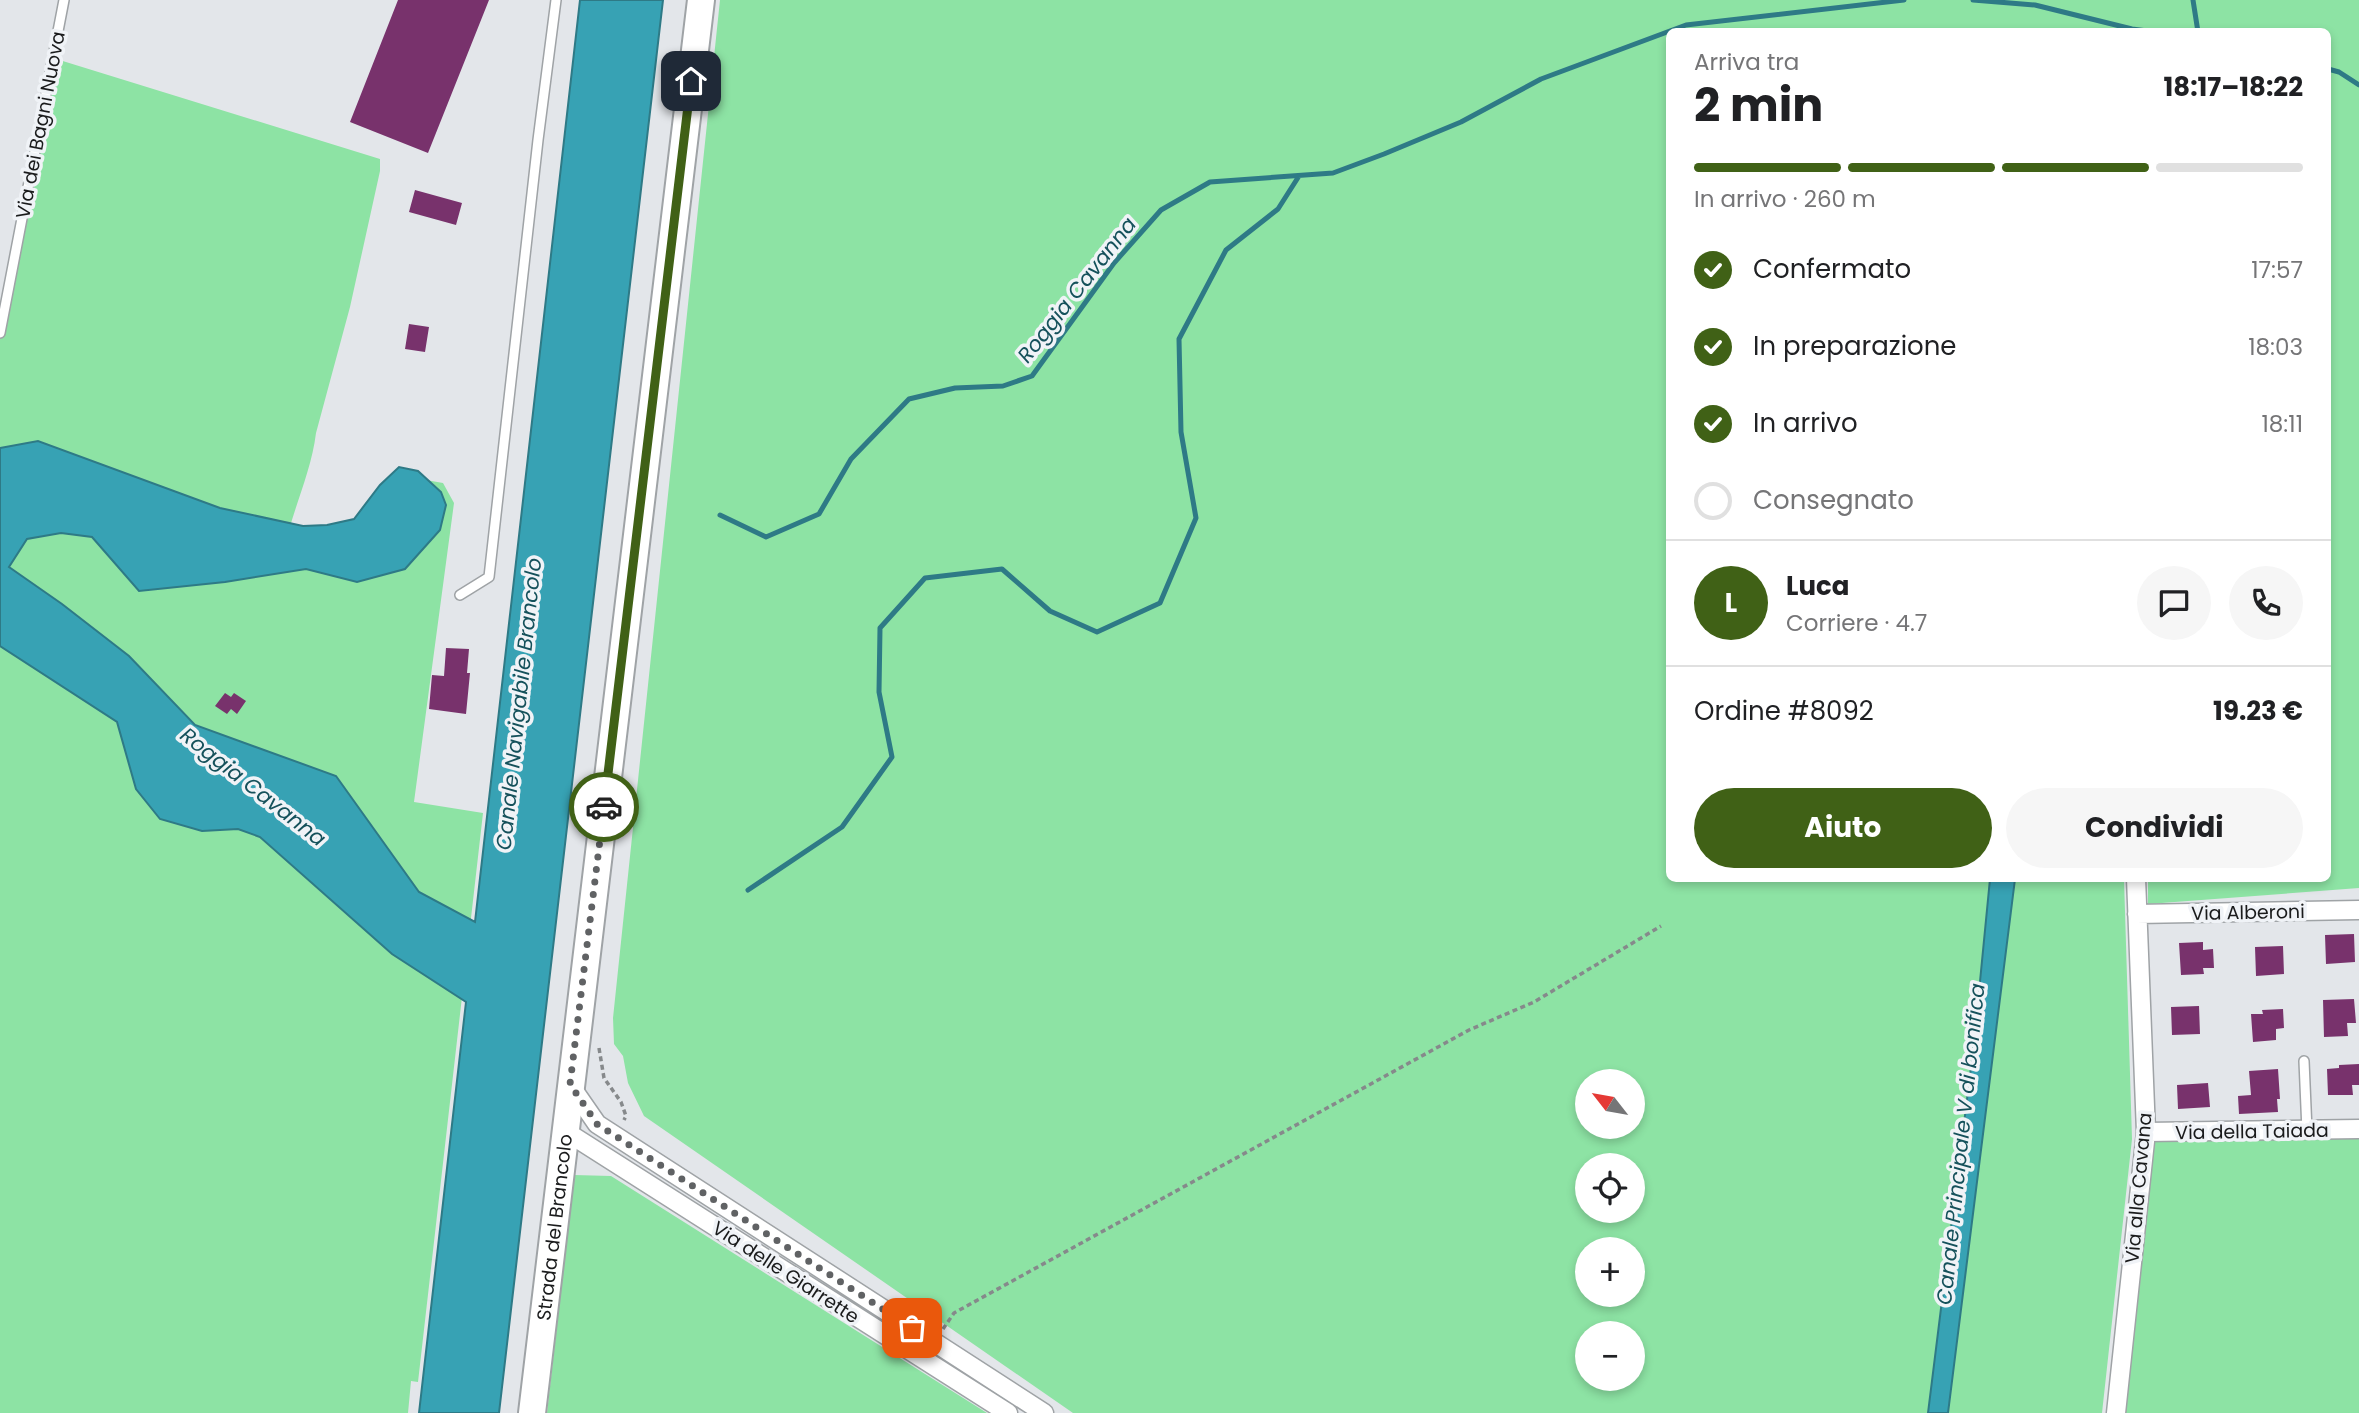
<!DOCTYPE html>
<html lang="it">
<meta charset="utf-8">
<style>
body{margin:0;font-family:Poppins,sans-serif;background:#f6f6f6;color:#202124;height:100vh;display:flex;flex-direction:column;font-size:26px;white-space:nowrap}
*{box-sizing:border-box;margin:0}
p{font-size:23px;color:#757577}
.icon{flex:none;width:38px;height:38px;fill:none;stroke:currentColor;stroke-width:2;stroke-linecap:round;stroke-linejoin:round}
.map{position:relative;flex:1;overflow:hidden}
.drawer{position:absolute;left:1666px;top:28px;width:665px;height:854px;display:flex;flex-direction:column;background:#fff;border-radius:10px;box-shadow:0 4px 10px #0003}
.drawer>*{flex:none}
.needle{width:46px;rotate:301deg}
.fabs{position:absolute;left:1575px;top:1069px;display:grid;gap:14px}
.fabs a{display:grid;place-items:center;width:70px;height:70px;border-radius:50%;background:#fff;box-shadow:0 4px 10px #0003;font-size:35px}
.pin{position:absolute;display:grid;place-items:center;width:60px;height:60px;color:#fff;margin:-30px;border-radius:14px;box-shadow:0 4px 10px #0006}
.courier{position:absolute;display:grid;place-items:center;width:70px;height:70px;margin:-35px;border:5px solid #406116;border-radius:50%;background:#fff;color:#222;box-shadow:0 2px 9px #0007}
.headline em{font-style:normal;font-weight:700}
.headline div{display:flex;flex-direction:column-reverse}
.headline{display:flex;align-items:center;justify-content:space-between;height:119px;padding:0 28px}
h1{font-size:46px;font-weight:700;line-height:52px}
.bar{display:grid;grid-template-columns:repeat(4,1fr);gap:10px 7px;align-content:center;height:84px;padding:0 28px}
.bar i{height:9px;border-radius:5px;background:#e0e0e0}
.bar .selected{background:#406116}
.bar p{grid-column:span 4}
.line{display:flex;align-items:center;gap:18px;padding:0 28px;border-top:2px solid #e0e0e0}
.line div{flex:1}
.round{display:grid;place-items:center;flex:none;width:74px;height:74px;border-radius:37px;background:#f6f6f6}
ol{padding:0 28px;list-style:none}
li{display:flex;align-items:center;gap:21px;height:77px}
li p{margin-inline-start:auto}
li .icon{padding:7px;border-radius:50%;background:#406116;color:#fff;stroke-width:4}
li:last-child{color:#757577}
li i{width:38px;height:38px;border:4px solid #e0e0e0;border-radius:50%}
.action{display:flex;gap:14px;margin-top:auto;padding:14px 28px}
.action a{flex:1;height:80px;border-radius:42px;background:#406116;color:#fff;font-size:28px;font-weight:700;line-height:80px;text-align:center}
.action a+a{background:#f6f6f6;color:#202124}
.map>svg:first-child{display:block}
.green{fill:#8de3a4;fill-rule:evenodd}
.water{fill:#37a2b4;stroke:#2e7a86;stroke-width:2}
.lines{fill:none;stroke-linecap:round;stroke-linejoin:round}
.stream{stroke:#2e7a86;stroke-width:5}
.building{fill:#78326c}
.lane-casing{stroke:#9fa3a6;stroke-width:12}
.street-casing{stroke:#9fa3a6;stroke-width:21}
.secondary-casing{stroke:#9fa3a6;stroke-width:30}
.path{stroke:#86898b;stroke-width:3.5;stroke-dasharray:5 3.5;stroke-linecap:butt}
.lane{stroke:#fff;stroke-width:9}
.street{stroke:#fff;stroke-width:18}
.secondary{stroke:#fff;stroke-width:26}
.done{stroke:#606264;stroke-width:7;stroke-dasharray:0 12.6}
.route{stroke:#406116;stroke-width:9}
.labels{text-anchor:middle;stroke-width:7;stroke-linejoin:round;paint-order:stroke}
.street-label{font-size:19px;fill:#1a1b1c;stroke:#f0f3f7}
.water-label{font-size:21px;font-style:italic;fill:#15515b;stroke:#f0f3f7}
</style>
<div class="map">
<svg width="2359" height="1413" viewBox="0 0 2359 1413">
<rect width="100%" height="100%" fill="#e3e6ea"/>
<!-- green -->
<path class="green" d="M720,0H2359V888L2148,904V879L2328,878V32H1670V878L1990,879L1974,1043L1928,1413H1073L644,1116L628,1083L623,1056L614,1044L613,1018ZM1587,1082H1633V1127H1587ZM1587,1166H1633V1211H1587ZM1587,1250H1633V1295H1587ZM1587,1334H1633V1379H1587Z
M53,58L380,159V171L350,307L316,433C312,466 298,498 289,530L335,541L426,480L443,483L454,503L414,802L483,813L418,1382L411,1381L408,1413H0V338Z
M2015,879H2124L2132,1139L2102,1413H1948Z
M2359,1134V1413H2123L2152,1138Z
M574,1175L611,1176L987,1413H547Z"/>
<!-- water -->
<path class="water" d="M580,0H663L499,1413H419L466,1002L392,954L260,837L238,829L202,831L160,819L136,789L117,722L0,646V448L38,441L220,508L303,526L327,525L354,519L380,485L399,467L418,471L441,492L446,505L440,530L405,569L357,582L306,569L225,582L139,591L92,537L61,533L27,539L9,567L62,604L129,656L195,725L336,776L419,892L475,922Z
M1990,879H2015L1948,1413H1928L1974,1043Z"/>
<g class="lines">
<!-- stream -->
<path class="stream" d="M1973,0L2035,5L2132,29L2155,32
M2193,0L2198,32
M2328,69L2339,72L2359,85
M720,515L766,537L819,514L851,459L909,399L955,388L1003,386L1032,376L1114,263L1161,210L1210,182L1333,173L1384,154L1461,122L1541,79L1686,25L1904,0
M748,890L842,827L892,757L879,692L880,628L925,578L1002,569L1050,611L1097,632L1160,603L1196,518L1181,432L1179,339L1226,250L1278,209L1299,176"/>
</g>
<!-- building -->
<path class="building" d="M398,0H489L428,153L350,122Z
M415,190L462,203L456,225L409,212Z
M409,324L429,327L425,352L405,349Z
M446,648L469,649L467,673H470L466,714L429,709L432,675L444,676Z
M225,693L231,697L234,693L246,701L237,714L231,709L227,714L215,706Z
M2354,934L2355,962L2326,964L2325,935Z
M2203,942V950L2213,949L2214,968H2203L2204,974L2181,975L2179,943Z
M2283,946L2284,974L2256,976L2255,947Z
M2354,999L2356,1023H2347L2348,1036L2324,1037L2323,1000Z
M2199,1006L2200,1034L2172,1035L2171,1007Z
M2283,1009L2284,1028L2276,1029V1040L2253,1042L2251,1014H2263L2262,1010Z
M2359,1064V1085H2352L2353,1095H2328L2327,1069L2339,1068V1065Z
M2278,1069L2280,1099H2277L2278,1112L2239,1114L2238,1096L2251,1095L2249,1071Z
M2208,1083L2210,1107L2178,1109L2177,1085Z"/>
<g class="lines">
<!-- lane casing -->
<g class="lane-casing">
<path id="lane" d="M0,333L64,0
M460,595L489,577L538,140L556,0
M2304,1061L2307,1131"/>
</g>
<!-- street casing -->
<g class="street-casing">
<path id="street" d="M2137,914L2359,910
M570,1085L597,1124L1044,1413
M565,1131L1008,1413
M2146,1132L2359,1129
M2116,1413L2146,1132L2136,878"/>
</g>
<!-- secondary casing -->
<g class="secondary-casing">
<g id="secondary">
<path id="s1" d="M532,1413L701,0"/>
</g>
</g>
<!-- path -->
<path class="path" d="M599,1048L604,1078L621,1102L626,1116L624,1120
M943,1329L954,1313L1469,1030L1534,1002L1661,926"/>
<!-- lane -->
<use href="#lane" class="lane"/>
<!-- street -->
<use href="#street" class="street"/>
<!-- secondary -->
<use href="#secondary" class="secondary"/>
</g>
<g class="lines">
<!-- done -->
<path class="done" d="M604,807L570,1084L597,1124L912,1328"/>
<!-- route -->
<path class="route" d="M604,807L691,81"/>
</g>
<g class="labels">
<!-- street labels -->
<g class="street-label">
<text transform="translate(40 125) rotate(-79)" y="7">Via dei Bagni Nuova</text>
<text transform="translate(2248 912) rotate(-1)" y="7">Via Alberoni</text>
<text transform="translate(2252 1131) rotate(-1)" y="7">Via della Taiada</text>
<text transform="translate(2138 1188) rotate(-85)" y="7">Via alla Cavana</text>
<text dy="7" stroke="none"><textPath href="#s1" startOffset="187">Strada del Brancolo</textPath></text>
<text transform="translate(786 1272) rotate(33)" y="7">Via delle Giarrette</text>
</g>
<!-- water labels -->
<g class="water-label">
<text transform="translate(1077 290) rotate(-52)" y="7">Roggia Cavanna</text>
<text transform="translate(519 704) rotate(-84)" y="7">Canale Navigabile Brancolo</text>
<text transform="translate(253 787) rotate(38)" y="7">Roggia Cavanna</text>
<text transform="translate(1961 1144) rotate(-84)" y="7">Canale Principale V di bonifica</text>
</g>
</g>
</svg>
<div class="fabs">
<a><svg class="needle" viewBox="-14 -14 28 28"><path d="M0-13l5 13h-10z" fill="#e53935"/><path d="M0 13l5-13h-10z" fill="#757577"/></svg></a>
<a><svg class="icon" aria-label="locate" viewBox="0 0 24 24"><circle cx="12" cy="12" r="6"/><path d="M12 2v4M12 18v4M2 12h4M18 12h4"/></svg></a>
<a>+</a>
<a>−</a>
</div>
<div class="pin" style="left:912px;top:1328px;background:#ea580c"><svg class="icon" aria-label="bag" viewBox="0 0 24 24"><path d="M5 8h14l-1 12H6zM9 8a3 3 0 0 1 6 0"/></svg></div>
<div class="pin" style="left:691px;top:81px;background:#1f2937"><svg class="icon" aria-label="home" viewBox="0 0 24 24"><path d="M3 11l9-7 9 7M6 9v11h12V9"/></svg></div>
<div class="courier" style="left:604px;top:807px"><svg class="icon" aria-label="car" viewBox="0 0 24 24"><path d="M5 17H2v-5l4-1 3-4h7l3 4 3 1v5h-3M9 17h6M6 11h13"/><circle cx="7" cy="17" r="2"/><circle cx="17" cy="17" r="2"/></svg></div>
<section class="drawer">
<div class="headline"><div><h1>2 min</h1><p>Arriva tra</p></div><em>18:17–18:22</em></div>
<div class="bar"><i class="selected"></i><i class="selected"></i><i class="selected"></i><i></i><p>In arrivo · 260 m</p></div>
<ol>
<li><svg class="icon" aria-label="check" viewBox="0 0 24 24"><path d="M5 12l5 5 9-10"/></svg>Confermato<p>17:57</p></li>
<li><svg class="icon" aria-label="check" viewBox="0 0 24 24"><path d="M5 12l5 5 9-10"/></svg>In preparazione<p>18:03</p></li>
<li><svg class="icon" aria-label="check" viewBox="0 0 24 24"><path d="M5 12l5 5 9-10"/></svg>In arrivo<p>18:11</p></li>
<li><i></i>Consegnato</li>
</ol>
<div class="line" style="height:126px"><b class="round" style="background:#406116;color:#fff">L</b><div><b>Luca</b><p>Corriere · 4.7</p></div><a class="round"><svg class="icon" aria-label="chat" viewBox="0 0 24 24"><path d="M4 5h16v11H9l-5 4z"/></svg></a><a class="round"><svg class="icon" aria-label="phone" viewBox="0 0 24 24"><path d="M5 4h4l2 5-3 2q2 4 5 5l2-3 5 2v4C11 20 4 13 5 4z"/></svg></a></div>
<div class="line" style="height:91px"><div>Ordine #8092</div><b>19.23 €</b></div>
<div class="action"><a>Aiuto</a><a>Condividi</a></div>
</section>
</div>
